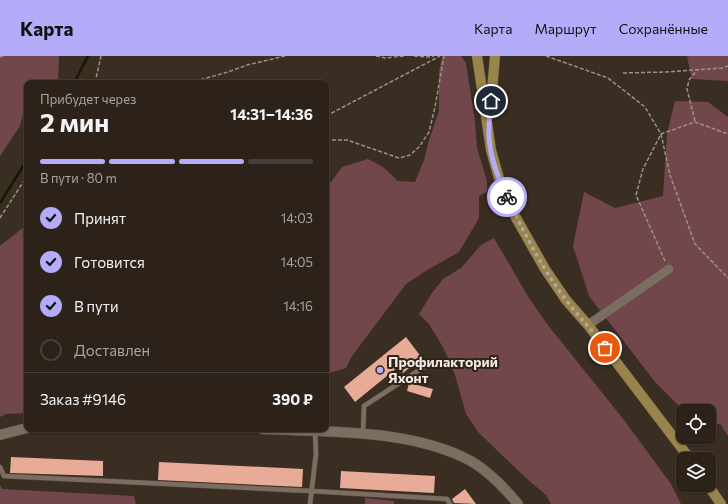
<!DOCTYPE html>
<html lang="ru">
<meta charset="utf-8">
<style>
body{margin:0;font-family:Commissioner,sans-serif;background:#342a22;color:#f1f3f6;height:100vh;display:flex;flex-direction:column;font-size:15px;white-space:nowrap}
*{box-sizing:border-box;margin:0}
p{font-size:13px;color:#a6a4a2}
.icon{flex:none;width:22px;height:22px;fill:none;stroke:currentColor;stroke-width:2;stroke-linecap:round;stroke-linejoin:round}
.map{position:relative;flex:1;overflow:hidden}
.panel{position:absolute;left:24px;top:24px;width:305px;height:352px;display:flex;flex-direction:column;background:#2c2219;border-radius:8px;box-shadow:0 1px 3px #0004,0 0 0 1px #483f38}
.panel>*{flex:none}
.fabs{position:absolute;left:676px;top:348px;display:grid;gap:8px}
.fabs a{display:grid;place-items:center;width:40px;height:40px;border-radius:8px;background:#2c2219;box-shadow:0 1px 3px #0004,0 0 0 1px #483f38;font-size:20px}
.pin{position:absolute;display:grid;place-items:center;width:34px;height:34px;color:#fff;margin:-17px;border:2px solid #fff;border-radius:50%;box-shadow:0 1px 4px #0007}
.courier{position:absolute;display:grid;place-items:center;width:40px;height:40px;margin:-20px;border:3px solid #b5acf9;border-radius:50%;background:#fff;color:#222;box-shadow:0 1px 5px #0007}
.overview em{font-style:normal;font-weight:700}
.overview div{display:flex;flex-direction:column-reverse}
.overview{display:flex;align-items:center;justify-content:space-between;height:68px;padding:0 16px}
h1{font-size:26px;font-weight:700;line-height:30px}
.bar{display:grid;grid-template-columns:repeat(4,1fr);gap:6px 4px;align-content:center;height:48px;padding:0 16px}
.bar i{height:5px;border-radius:3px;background:#483f38}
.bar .current{background:#b5acf9}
.bar p{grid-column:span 4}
.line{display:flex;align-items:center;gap:10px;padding:0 16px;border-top:1px solid #483f38}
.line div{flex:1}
ol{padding:0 16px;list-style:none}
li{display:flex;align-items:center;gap:12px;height:44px}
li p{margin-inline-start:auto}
li .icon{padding:4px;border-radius:50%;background:#b5acf9;color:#111;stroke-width:4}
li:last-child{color:#a6a4a2}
li i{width:22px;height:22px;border:2px solid #483f38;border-radius:50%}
header{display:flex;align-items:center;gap:24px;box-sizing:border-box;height:56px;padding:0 20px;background:#b5acf9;color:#111}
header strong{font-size:19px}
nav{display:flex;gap:22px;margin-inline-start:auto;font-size:14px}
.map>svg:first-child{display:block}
.green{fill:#72474c}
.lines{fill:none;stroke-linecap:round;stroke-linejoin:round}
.stream{stroke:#131a01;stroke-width:2.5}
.building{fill:#e7ab97}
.service-casing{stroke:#54493e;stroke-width:5.5}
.minor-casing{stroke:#54493e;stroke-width:10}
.tertiary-casing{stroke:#54493e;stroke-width:11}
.secondary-casing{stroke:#54493e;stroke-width:11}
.path{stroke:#9d9288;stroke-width:1.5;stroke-dasharray:4 2;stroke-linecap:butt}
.service{stroke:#7b6d5f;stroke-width:4.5}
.minor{stroke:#7b6d5f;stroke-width:9}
.tertiary{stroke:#7b6d5f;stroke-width:10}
.secondary{stroke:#99844c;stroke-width:10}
.done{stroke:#b3a9a0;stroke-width:4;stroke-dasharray:0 7.2}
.route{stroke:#b5acf9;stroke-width:5}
.poi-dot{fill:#b5acf9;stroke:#2f2317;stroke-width:1.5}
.labels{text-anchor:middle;stroke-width:4;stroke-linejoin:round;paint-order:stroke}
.poi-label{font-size:14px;font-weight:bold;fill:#f4ece4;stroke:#2f2317;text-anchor:start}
</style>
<header>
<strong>Карта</strong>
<nav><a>Карта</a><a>Маршрут</a><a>Сохранённые</a></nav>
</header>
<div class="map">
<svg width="728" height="448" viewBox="0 0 728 448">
<rect width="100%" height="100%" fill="#3a2d21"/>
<!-- green -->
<path class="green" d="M0,0H59L58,27H27V54L24,55L20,70L0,100Z
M442,0H461L466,7L475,66L477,92L487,125V136L479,140V162L459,196L424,216L406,228L352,300L346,312L326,318V129L331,126L342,111L368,103L383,111L398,125L415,126L424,104L429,84L439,55V16Z
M689,0H728V25L692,23L687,1Z
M675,45L708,46L728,61V380L721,369L709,365V355H684L655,326L589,240L573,190L584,136L615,152L663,140L667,78Z
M27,158V357L6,358L0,361V190L24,171Z
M494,182L529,242L547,268L624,364L671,428L681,448H551L546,439L526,422L479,377L466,358L455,319L444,293L429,268L419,258L432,237L443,223L461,212L481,189Z
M0,429L2,433L134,440L136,448H0Z
M365,442L394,445V448H365Z"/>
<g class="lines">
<!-- stream -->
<path class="stream" d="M74,27L88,0
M0,147L27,104"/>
</g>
<!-- building -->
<path class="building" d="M406,281L422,302L403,317L398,311L355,346L344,331Z
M409,327L433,333L430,342L407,335Z
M11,401L103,405V420L10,417Z
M159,406L303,413L302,431L158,424Z
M341,415L435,420L434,437L340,432Z
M465,433L476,448L454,447L452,443Z"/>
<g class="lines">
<!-- service casing -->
<g class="service-casing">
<path id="service" d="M363,378L364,350L424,311
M0,411L4,420L311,435L447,443L450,448
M310,448L316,398L315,375"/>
</g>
<!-- minor casing -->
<g class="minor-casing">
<path id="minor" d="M588,269L669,213"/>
</g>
<!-- tertiary casing -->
<g class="tertiary-casing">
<path id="tertiary" d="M262,373C327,376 403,373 463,401C485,411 503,430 518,448
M0,379L27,372"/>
</g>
<!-- secondary casing -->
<g class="secondary-casing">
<path id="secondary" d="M477,0L491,94L500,126L515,160L545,213L566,244L588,269L690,403
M490,58L495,0
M708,429L721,448"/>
</g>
<!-- path -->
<path class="path" d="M376,0L385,2L405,0
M414,0L428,1L434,0
M546,0L608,22L645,51L661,78L670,119L695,188L728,222
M0,1L3,0
M623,17L666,16L722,12L728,10
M95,27L101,0
M189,27L228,16L247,9L285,0
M326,60L440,0
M695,65L687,33L689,24L698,13
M326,84H347L399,102L410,99L419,91L429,76L435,51L444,0
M0,162L27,120
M665,205L636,139L643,113L661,78L695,66L728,78"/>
<!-- service -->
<use href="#service" class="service"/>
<!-- minor -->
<use href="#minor" class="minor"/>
<!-- tertiary -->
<use href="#tertiary" class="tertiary"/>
<!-- secondary -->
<use href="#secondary" class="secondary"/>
</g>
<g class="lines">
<!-- done -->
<path class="done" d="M507,141C524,177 542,212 566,244C579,261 593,275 605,292"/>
<!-- route -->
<path class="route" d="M491,45C490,54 489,64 489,74C488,97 497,120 507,141"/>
</g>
<!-- markers -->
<circle class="poi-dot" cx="380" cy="314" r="4"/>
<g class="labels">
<!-- poi labels -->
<g class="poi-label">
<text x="388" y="311">Профилакторий<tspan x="388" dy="16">Яхонт</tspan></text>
</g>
</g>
</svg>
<div class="fabs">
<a><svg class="icon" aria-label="locate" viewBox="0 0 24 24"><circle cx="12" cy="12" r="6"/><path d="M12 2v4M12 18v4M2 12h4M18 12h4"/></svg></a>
<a><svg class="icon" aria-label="layers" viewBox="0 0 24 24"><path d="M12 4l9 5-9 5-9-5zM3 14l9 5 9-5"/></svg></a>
</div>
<div class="pin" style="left:605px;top:292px;background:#ea580c"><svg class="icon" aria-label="bag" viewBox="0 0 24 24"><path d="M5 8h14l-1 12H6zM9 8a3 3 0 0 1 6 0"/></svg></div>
<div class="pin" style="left:491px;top:45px;background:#1f2937"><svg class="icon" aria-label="home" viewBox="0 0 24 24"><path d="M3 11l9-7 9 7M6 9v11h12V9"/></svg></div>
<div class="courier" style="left:507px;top:141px"><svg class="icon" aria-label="bike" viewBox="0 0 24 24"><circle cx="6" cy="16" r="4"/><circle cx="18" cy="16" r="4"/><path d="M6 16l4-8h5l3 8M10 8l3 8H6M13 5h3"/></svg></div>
<section class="panel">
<div class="overview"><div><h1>2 мин</h1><p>Прибудет через</p></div><em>14:31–14:36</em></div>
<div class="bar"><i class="current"></i><i class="current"></i><i class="current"></i><i></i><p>В пути · 80 m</p></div>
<ol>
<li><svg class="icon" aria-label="check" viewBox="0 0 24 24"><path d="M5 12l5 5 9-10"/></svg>Принят<p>14:03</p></li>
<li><svg class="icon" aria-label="check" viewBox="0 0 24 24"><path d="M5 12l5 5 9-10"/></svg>Готовится<p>14:05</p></li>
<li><svg class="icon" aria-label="check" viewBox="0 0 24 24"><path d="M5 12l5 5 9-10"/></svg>В пути<p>14:16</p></li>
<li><i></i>Доставлен</li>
</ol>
<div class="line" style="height:52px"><div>Заказ #9146</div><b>390 ₽</b></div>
</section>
</div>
